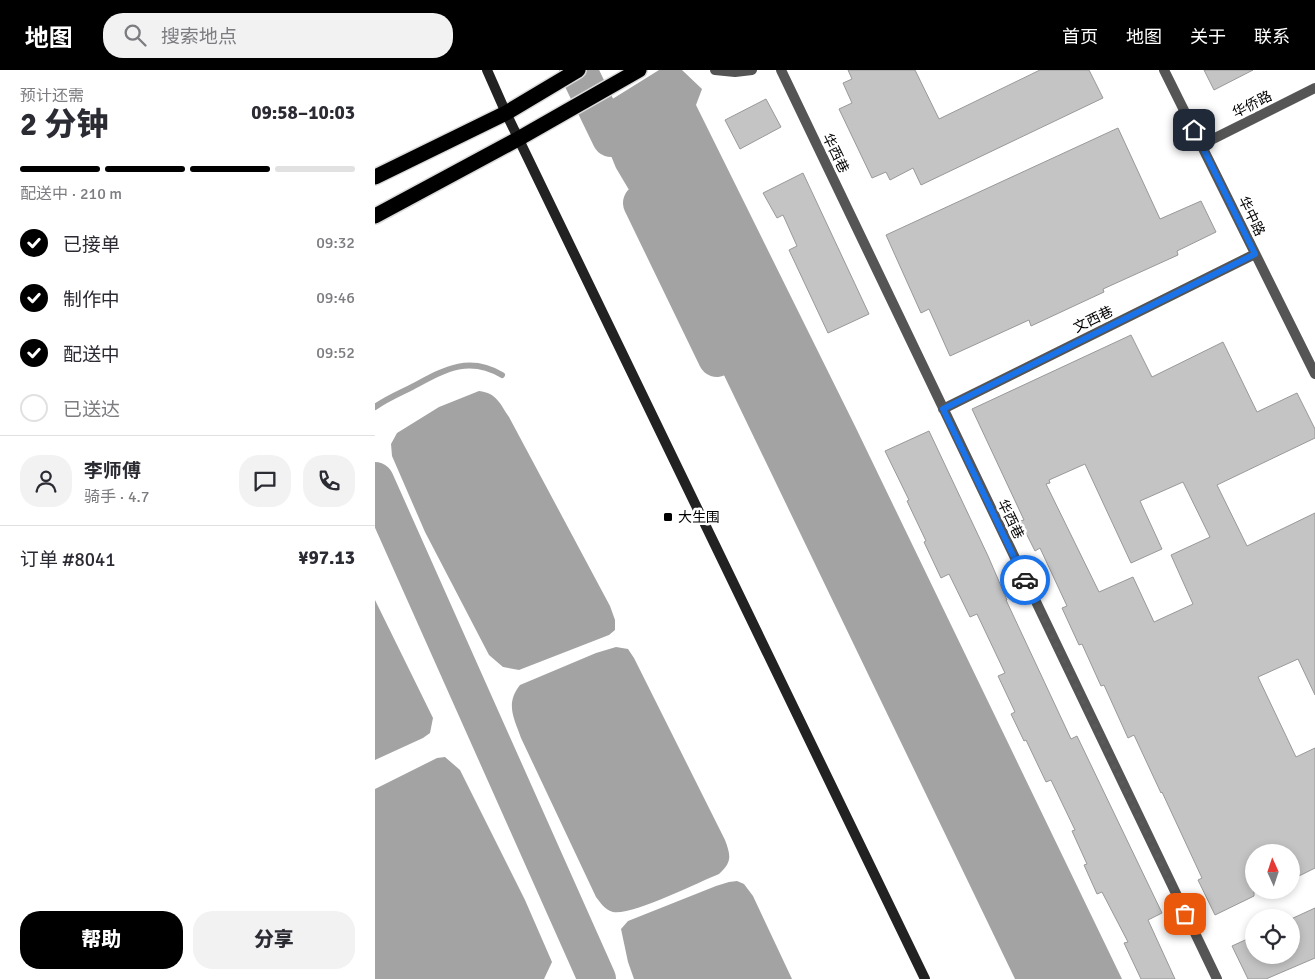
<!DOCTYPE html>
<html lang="zh">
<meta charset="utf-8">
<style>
body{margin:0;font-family:Signika,"Noto Sans SC",sans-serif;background:#f2f2f3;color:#2b2b33;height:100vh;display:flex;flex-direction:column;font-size:19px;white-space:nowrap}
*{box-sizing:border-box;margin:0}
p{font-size:16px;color:#7c7c81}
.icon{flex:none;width:28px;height:28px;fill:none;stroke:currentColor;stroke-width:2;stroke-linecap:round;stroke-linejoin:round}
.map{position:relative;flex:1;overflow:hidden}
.side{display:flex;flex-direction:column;background:#fff;width:375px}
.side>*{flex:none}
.needle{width:32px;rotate:357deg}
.controls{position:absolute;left:870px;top:774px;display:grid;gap:10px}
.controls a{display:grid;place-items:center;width:55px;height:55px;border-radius:50%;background:#fff;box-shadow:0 2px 8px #0003;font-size:25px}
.pin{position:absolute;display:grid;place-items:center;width:42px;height:42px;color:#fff;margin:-21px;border-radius:10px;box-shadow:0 2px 8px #0006}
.courier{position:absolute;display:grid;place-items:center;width:50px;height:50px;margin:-25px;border:4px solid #1a73e8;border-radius:50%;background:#fff;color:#222;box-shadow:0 1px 6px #0007}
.headline em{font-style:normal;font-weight:800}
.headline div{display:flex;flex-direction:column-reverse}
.headline{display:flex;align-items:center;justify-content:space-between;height:85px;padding:0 20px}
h1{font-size:32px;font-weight:800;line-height:38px}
.bar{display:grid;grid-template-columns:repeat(4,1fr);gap:8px 5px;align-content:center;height:60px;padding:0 20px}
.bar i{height:6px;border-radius:4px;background:#e1e1e2}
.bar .current{background:#000}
.bar p{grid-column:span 4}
.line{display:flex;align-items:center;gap:12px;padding:0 20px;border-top:1px solid #e1e1e2}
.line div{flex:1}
.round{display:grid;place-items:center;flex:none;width:52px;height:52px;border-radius:20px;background:#f2f2f3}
ol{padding:0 20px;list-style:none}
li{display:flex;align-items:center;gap:15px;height:55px}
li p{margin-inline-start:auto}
li .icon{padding:5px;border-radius:50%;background:#000;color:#fff;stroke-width:4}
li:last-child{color:#7c7c81}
li i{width:28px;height:28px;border:2px solid #e1e1e2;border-radius:50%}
.button{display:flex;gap:10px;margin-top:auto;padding:10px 20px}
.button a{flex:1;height:58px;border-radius:20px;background:#000;color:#fff;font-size:20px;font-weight:800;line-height:58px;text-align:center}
.button a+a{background:#f2f2f3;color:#2b2b33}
header{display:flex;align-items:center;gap:30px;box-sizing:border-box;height:70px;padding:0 25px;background:#000;color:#fff}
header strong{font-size:24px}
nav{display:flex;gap:28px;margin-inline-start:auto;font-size:18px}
.search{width:350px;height:45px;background:#f2f2f3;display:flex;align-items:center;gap:12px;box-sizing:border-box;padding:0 18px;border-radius:20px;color:#7c7c81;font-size:19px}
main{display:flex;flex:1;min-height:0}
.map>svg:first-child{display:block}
.water{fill:#a3a3a3}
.pier{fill:#fff}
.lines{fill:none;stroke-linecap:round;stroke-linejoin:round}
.stream{stroke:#a3a3a3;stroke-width:6}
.river{stroke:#a3a3a3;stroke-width:38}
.building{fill:#c4c4c4;stroke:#999;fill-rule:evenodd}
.highway-casing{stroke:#dbdbdb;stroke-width:18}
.street{stroke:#555;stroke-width:10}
.secondary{stroke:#222;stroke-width:10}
.highway{stroke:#000;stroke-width:15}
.done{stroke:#595959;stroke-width:5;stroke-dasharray:0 9}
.route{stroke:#1a73e8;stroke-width:6}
.poi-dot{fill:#000;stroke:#fff;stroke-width:2}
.labels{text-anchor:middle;stroke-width:5;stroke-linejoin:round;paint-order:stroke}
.street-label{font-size:14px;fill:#000;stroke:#fff}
.poi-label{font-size:14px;fill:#000;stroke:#fff;text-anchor:start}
</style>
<header>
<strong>地图</strong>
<div class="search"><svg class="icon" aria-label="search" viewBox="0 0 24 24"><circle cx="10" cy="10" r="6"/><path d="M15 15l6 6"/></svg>搜索地点</div>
<nav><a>首页</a><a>地图</a><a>关于</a><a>联系</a></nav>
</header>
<main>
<section class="side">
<div class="headline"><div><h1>2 分钟</h1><p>预计还需</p></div><em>09:58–10:03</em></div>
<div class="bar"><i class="current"></i><i class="current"></i><i class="current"></i><i></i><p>配送中 · 210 m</p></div>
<ol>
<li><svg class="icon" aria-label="check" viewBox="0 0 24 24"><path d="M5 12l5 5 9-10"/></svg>已接单<p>09:32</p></li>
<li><svg class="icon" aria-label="check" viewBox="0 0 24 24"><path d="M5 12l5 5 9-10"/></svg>制作中<p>09:46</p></li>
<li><svg class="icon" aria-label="check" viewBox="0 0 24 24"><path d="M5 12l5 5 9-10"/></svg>配送中<p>09:52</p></li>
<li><i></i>已送达</li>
</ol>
<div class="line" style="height:90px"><a class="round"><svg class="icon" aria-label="person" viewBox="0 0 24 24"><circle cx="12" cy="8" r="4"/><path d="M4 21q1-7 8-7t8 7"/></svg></a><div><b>李师傅</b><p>骑手 · 4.7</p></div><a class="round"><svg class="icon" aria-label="chat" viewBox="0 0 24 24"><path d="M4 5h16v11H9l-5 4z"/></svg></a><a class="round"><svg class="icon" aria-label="phone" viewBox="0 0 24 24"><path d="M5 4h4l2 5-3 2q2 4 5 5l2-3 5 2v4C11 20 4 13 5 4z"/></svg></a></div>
<div class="line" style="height:65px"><div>订单 #8041</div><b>¥97.13</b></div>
<div class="button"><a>帮助</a><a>分享</a></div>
</section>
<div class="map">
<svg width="940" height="909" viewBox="0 0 940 909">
<rect width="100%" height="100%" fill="#fff"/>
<!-- water -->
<path class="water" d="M258,0H307L327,19L321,35L480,356L747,909H640L320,245V231L241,98L212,27Z
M104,321C122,323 125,334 134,347L235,536L240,550V560L234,565L144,600L128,597L114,585L50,462L17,386L16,374L22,363L64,337Z
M0,530L58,648L55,663L48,668L0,690Z
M241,577L253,579L259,588L350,770C356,786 357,792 344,804C324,812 256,846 238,842C230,840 225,832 221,827L146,668C139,648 130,634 145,615L221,583Z
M70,687L85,700L150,830L177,892L169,909H0V719L62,688Z
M362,811L369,814L378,826L417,909H259L253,892L246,859L253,851L341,816L354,812Z"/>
<!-- pier -->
<path class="pier" d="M253,0H284L215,43L209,28Z"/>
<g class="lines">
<!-- stream -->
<path class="stream" d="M0,337C11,329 25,323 37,317C69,300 93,285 127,305"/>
<!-- river -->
<path class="river" d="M203,0L236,68
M267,133L342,288
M0,411L222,909"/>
</g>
<!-- building -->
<path class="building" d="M473,0H540L564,49L665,0H714L728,28L546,115L538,98L515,110L511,102L497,108L464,39L477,33L468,13L477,9Z
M829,0H878L839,20Z
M391,29L406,57L365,79L350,50Z
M743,58L785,149L826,131L841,162L802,181L803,185L728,219L729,222L656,256L654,250L575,286L554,239L546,243L511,165Z
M428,103L494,244L453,263L414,180L422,176L408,145L402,148L388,123Z
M756,265L777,307L848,272L882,342L922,323L940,359V368L842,415L872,476L940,443V625L923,589L883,607L921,687L940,678V798L916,810V782H879V826L840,845L823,810L827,808L787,722L786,723L759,665L753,668L729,615L726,616L707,574L704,575L687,538L692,536L665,478L660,481L645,451L649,450L597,339ZM710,394L756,493L787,479L765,431L808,412L835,467L796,485L818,534L779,552L758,507L724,522L671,414L675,413L674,410Z
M554,361L613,486L632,530H631L696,669L702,666L787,843L773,850L800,909H766L749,873L753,872L727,822L722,824L709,795L712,794L697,761L700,760L676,710L671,712L651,670L649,671L636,644L640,642L623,606L630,603L602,544L595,547L574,504L566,508L549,472L551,471L532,431L534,430L510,381Z
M940,838V888L891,909H873L857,876L879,866V885H916V849Z"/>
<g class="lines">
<!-- highway casing -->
<g class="highway-casing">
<path id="highway" d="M0,107L131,43L203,0
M0,146L143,69L264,0"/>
</g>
<!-- street -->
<path class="street" d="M340,0L360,2L377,0
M406,0L842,909
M789,0L940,304
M826,75L940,18
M568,339L880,184"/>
<!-- secondary -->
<path class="secondary" d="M112,0L131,43L550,909"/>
<!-- highway -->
<use href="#highway" class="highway"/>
</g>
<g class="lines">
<!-- done -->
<path class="done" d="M650,510L810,844"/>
<!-- route -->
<path class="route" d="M650,510L568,339L880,184L819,60"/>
</g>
<!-- markers -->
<rect class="poi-dot" x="288" y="442" width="10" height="10" rx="2.5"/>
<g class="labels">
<!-- street labels -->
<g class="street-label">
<text transform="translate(877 34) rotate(-27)" y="5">华侨路</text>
<text transform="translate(461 83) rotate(64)" y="5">华西巷</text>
<text transform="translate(877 146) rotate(64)" y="5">华中路</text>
<text transform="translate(718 249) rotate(-26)" y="5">文西巷</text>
<text transform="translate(636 449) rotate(64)" y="5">华西巷</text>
</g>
<!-- poi labels -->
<g class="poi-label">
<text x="303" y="452">大生围</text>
</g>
</g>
</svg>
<div class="controls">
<a><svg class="needle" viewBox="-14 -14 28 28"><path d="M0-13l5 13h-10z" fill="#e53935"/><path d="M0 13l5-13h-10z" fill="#7c7c81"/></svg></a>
<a><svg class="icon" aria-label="locate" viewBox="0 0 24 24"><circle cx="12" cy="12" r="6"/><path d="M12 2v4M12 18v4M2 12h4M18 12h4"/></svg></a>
</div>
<div class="pin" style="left:810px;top:844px;background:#ea580c"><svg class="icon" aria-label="bag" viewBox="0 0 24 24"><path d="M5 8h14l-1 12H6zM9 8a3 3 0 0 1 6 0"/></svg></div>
<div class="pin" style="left:819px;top:60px;background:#1f2937"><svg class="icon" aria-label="home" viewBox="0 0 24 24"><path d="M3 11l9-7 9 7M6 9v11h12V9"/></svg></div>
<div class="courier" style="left:650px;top:510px"><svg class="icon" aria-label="car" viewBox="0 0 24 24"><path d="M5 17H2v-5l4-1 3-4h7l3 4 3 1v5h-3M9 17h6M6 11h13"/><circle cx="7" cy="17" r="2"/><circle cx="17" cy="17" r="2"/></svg></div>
</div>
</main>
